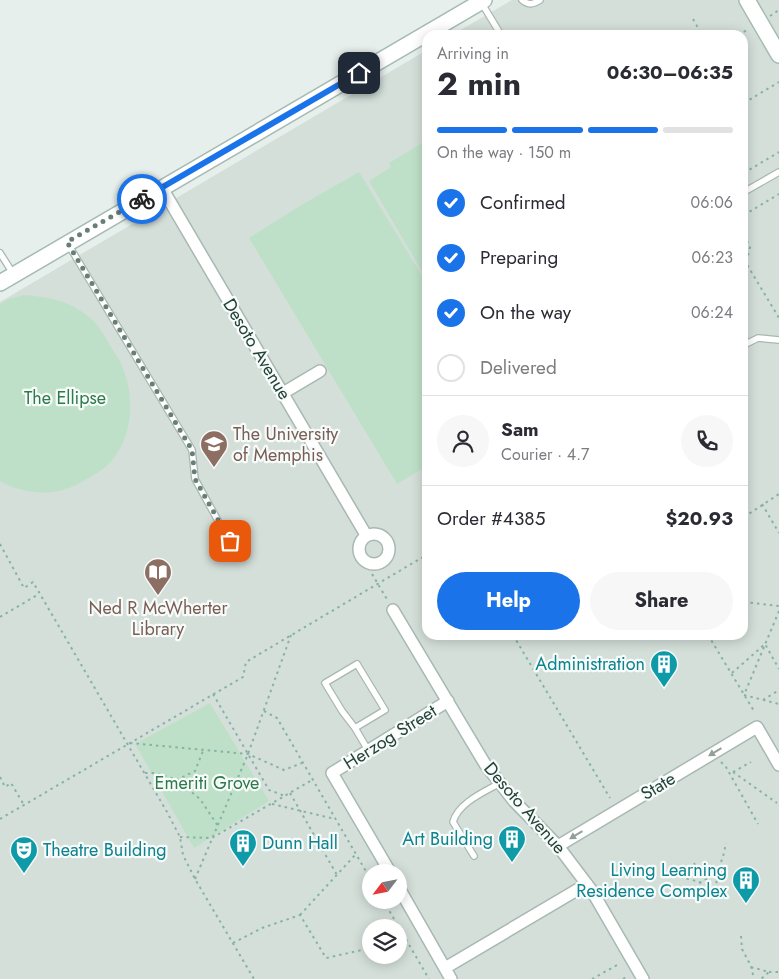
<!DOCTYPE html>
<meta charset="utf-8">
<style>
body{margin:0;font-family:Jost,sans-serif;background:#f7f7f7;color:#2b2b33;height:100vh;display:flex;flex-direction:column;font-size:19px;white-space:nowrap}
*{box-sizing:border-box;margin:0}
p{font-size:16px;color:#7c7c81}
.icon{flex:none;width:28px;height:28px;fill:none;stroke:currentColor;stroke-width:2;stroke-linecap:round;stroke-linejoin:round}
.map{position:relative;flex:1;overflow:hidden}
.panel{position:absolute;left:422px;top:30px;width:326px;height:610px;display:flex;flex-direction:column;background:#fff;border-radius:15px;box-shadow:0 2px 12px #0003}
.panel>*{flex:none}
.needle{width:32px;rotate:238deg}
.buttons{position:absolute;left:362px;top:864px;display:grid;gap:10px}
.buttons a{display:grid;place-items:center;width:45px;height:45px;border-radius:50%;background:#fff;box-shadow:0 2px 12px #0003;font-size:25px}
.pin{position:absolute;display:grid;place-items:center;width:42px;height:42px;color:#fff;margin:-21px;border-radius:10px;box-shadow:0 2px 8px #0006}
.courier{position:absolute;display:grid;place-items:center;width:50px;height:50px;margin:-25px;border:4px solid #1a73e8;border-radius:50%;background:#fff;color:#222;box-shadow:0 1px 6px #0007}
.summary em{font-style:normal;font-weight:700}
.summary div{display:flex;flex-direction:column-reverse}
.summary{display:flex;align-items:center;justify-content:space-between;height:85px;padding:0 15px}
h1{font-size:32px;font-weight:700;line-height:38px}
.bar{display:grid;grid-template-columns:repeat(4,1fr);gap:8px 5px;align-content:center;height:60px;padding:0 15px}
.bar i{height:6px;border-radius:4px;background:#e1e1e2}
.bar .selected{background:#1a73e8}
.bar p{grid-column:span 4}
.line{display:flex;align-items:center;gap:12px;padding:0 15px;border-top:1px solid #e1e1e2}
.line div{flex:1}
.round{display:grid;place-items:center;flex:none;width:52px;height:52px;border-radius:26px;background:#f7f7f7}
ol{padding:0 15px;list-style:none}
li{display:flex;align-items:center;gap:15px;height:55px}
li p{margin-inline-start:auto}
li .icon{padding:5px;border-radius:50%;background:#1a73e8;color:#fff;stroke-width:4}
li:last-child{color:#7c7c81}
li i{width:28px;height:28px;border:2px solid #e1e1e2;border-radius:50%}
.action{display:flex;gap:10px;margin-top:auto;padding:10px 15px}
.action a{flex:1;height:58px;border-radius:30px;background:#1a73e8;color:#fff;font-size:20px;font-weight:700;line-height:58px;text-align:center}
.action a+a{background:#f7f7f7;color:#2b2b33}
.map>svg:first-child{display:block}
.built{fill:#d4dfda;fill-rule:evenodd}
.green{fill:#bfe0c8}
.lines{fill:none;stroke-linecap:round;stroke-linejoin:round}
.lane-casing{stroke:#a8b8b2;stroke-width:8}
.street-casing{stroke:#a8b8b2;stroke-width:14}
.secondary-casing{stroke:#a4bbb3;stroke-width:18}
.path{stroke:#86b3a5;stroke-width:2;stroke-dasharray:2.5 4;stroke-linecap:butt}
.lane{stroke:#fff;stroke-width:5.5}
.street{stroke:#fff;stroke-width:11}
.secondary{stroke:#fff;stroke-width:15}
.oneway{fill:#92a09c}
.done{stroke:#687f78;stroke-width:5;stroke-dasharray:0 9}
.route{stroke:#1a73e8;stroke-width:6}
.labels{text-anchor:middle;stroke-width:4.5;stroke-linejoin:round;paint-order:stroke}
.street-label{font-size:18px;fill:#24423a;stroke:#f7fbf9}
.park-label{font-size:18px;fill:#2d7a4b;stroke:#f7fbf9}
.education-label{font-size:18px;fill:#785e54;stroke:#f7fbf9;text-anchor:start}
.culture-label{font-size:18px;fill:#0d838f;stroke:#f7fbf9;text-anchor:end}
</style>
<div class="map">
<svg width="779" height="979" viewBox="0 0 779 979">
<rect width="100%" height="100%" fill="#e6efeb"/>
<!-- built -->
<path class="built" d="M512,0H779V979H0V302L427,50L428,635H744V35H452ZM371,872H399V900H371ZM371,928H399V955H371Z"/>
<!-- green -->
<path class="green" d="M427,140V280L369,181L391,167L389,163Z
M359,172L427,284V466L397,484L249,238L303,204Z
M23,295C45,296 65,300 84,313C96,321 103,333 110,345C114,352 120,360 123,368C135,399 133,435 111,462C102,471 91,477 80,483C55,497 24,495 0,481V304L6,300Z
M210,703L269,801L194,848L135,744Z"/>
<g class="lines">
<!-- lane casing -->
<g class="lane-casing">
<path id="lane" d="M522,0C529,6 533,4 540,0
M481,2L501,35
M744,192L779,172
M68,244L192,450L195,479L238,557
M0,253L14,275
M744,345L758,338L779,340
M355,728L342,711L325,683L357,664L385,710L355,728L368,750
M474,856L453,822C458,803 484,792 500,783"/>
</g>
<!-- street casing -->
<g class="street-casing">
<path id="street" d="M162,188L366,535
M283,393L320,371
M359 549a15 15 0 1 1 30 0a15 15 0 1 1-30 0Z
M393,610L485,764L514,801L558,846L592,891L643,979
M558,846L757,727L779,765
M390,872L332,773L448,701
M399,888L451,979
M445,968L587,884"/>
</g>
<!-- secondary casing -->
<g class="secondary-casing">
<path id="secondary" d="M747,0L779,55
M0,283L484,0"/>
</g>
<!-- path -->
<path class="path" d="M770,16L779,10
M693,19L702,35
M738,35L749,29
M744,103L779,82
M744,173L779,152
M744,215L779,194
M744,235L750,247L746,263L779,318
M762,504L779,533
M744,517L779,494
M0,544L24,588L33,582L167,812L180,837L183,855L195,879L254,979
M372,574L388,601
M744,602L779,606
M779,611L744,695L779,704
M0,617L39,594
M513,635L610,798
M708,635L754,711
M732,673L765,644L779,669
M213,694L269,790L285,796
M763,700L779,690
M264,711L277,718L371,880
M130,743L248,754L284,770L302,763
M721,762L726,767L758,824
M733,772L777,803
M733,772L751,762
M145,773H156L177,780L195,771L203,751
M0,777L5,787L11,783L24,805
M177,780L200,799L218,826
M290,793L337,875
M272,804L335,819
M0,819L243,677L246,662L428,554
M180,837L212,838L312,780
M694,863L704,880
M716,874L723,857L726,843
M674,875C689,880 712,882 720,897
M195,879L248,754L291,635
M699,883L716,874L717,891
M383,900L429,979
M300,915L356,854
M741,936L742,949L751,966L754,979
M399,942L406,941
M233,943L262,928L300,915L326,958L371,948
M751,967L769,972L761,979
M769,972H779
M592,979L619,964
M623,979L626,977"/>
<!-- lane -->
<use href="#lane" class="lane"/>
<!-- street -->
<use href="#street" class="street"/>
<!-- secondary -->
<use href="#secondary" class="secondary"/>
</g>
<!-- one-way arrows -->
<defs><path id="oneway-solid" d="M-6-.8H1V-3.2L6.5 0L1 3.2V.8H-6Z" transform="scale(1.25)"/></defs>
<g class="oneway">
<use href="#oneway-solid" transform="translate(715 752) rotate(149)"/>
<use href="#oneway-solid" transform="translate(576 835) rotate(149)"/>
</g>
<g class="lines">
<!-- done -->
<path class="done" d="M142,199L67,242L192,450L195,479L230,541"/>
<!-- route -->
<path class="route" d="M142,199L359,73"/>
</g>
<!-- icons -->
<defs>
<g id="university-pin" transform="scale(1.4375)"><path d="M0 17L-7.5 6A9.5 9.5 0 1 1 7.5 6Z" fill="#8d6e63" stroke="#f7fbf9"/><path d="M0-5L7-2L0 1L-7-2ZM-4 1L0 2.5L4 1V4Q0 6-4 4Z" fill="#fff"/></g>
<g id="library-pin" transform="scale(1.4375)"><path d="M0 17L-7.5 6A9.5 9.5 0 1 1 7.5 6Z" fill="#8d6e63" stroke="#f7fbf9"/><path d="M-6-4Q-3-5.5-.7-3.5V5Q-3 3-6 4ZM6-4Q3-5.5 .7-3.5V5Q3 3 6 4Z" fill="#fff"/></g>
<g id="building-pin" transform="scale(1.4375)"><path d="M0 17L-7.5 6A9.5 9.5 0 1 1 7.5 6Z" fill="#0f9aa8" stroke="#f7fbf9"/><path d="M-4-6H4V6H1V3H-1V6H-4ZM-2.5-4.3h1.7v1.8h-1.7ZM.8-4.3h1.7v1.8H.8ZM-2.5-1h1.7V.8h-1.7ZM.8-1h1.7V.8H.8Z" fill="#fff"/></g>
<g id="theatre-pin" transform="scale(1.4375)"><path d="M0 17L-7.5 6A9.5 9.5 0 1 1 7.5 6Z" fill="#0f9aa8" stroke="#f7fbf9"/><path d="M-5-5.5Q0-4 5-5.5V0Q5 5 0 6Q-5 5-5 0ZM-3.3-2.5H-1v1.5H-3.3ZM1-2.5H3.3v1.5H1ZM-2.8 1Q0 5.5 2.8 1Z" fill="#fff"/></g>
</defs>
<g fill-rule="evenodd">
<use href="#university-pin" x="214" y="444"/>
<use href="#library-pin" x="158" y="572"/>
<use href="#building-pin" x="664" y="664"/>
<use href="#building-pin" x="512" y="839"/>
<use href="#building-pin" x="243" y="843"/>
<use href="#theatre-pin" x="24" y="850"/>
<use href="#building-pin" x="746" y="880"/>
</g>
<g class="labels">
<!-- street labels -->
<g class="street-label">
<text transform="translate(257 349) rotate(59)" y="6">Desoto Avenue</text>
<text transform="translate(390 737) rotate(-32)" y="6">Herzog Street</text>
<text transform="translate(658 786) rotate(-31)" y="6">State</text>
<text transform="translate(525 808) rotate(49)" y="6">Desoto Avenue</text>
</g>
<!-- park labels -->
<g class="park-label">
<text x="65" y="404">The Ellipse</text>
<text x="207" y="789">Emeriti Grove</text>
</g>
<!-- education labels -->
<g class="education-label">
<text x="233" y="440">The University<tspan x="233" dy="21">of Memphis</tspan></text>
<text x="158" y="614" text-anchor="middle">Ned R McWherter<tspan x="158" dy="21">Library</tspan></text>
</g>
<!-- culture labels -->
<g class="culture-label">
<text x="645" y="670">Administration</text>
<text x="493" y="845">Art Building</text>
<text x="262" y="849" text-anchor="start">Dunn Hall</text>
<text x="43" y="856" text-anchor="start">Theatre Building</text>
<text x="727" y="876">Living Learning<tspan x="727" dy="21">Residence Complex</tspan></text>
</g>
</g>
</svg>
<div class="buttons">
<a><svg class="needle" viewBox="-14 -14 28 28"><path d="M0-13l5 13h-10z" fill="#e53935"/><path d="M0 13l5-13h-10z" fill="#7c7c81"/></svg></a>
<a><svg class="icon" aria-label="layers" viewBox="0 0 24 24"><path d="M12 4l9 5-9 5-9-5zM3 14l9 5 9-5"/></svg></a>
</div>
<div class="pin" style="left:230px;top:541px;background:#ea580c"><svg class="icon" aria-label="bag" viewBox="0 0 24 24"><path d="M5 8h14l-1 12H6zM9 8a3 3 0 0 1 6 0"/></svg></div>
<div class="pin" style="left:359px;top:73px;background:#1f2937"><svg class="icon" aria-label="home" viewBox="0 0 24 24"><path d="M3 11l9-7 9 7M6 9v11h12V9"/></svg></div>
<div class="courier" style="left:142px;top:199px"><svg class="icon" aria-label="bike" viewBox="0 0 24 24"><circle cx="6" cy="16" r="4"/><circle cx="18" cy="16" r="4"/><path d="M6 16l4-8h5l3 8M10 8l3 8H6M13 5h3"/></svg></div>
<section class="panel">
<div class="summary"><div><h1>2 min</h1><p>Arriving in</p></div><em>06:30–06:35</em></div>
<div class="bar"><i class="selected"></i><i class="selected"></i><i class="selected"></i><i></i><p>On the way · 150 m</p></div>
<ol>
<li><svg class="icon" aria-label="check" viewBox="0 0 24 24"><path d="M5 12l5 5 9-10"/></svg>Confirmed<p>06:06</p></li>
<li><svg class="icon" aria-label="check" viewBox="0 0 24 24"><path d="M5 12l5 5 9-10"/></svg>Preparing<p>06:23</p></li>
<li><svg class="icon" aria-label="check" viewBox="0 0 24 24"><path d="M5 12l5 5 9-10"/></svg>On the way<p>06:24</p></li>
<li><i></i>Delivered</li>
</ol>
<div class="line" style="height:90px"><a class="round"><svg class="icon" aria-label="person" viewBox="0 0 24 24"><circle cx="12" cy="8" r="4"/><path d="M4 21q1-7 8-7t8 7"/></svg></a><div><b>Sam</b><p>Courier · 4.7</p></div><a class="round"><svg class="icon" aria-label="phone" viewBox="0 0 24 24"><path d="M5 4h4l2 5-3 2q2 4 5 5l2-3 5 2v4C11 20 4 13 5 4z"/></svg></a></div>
<div class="line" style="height:65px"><div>Order #4385</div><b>$20.93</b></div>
<div class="action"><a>Help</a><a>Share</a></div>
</section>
</div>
